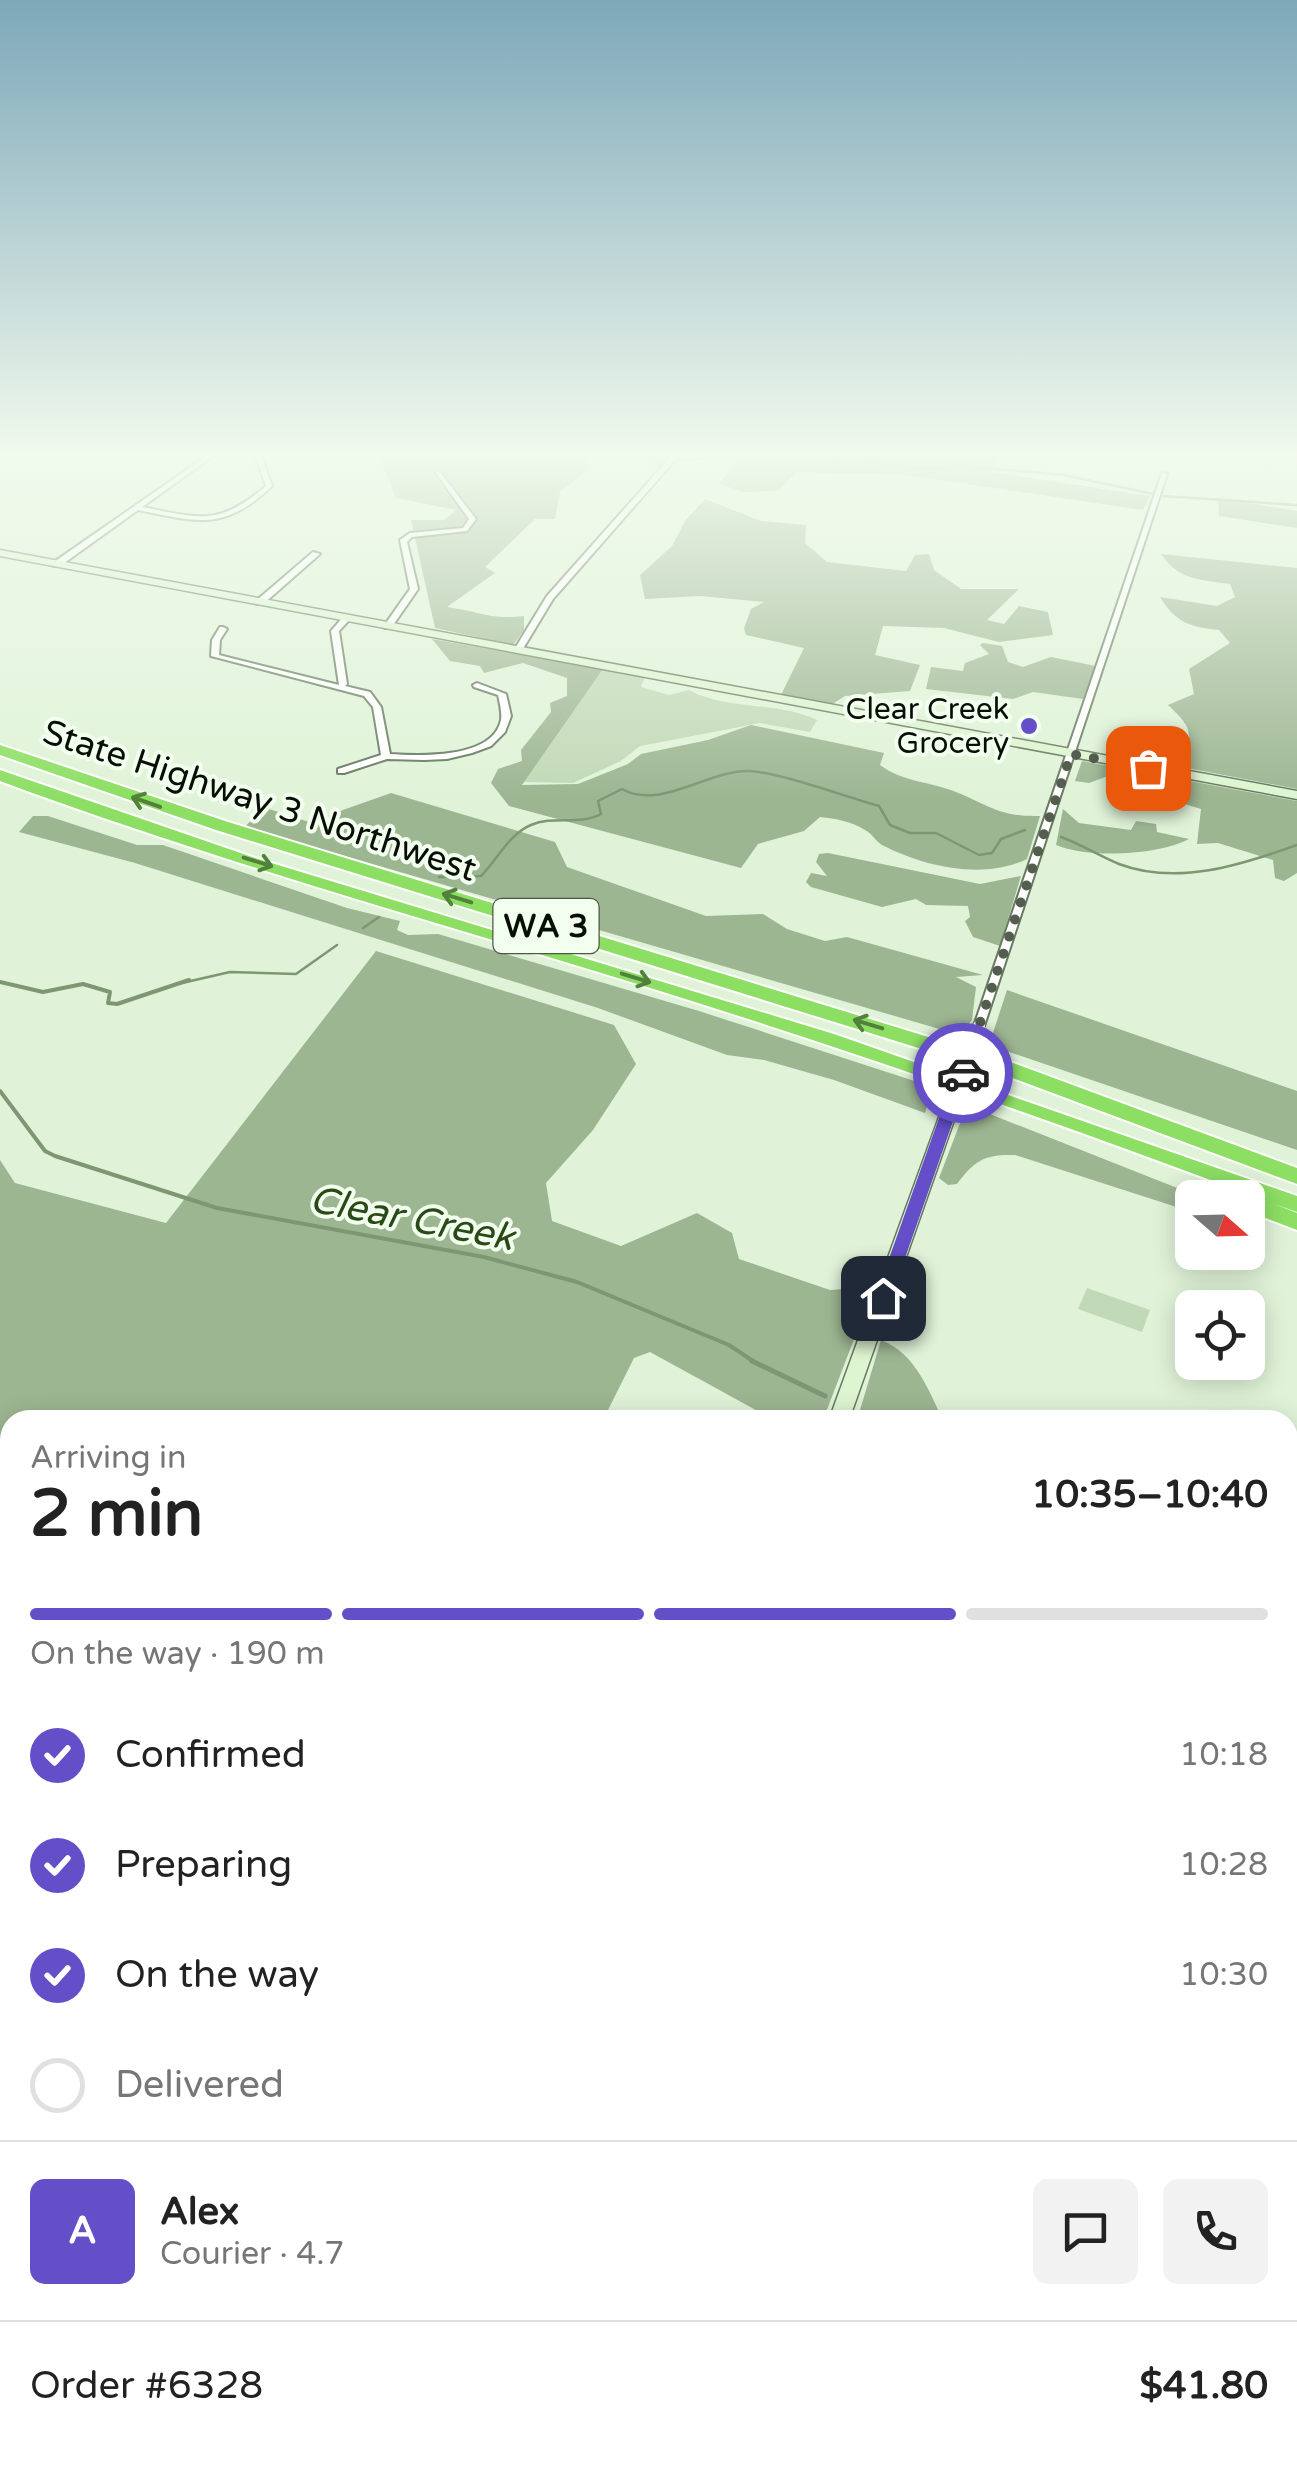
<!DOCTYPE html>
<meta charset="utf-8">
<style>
body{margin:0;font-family:"Varela Round",sans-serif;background:#f2f2f2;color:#222;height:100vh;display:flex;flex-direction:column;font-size:38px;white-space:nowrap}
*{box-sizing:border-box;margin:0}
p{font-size:32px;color:#767676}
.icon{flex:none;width:55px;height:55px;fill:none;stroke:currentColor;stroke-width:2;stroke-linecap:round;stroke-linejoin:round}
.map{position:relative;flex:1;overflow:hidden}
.sheet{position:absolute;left:0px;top:1410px;width:1298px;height:1062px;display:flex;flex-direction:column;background:#fff;border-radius:30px 30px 0 0;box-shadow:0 5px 25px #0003}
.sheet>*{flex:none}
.needle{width:65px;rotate:110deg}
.buttons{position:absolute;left:1175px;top:1180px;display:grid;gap:20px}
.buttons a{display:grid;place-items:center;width:90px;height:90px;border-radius:15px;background:#fff;box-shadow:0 5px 25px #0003;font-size:50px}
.pin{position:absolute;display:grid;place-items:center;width:85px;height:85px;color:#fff;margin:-42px;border-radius:20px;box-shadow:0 5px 15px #0006}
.courier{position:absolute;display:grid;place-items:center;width:100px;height:100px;margin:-50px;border:8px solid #644fc8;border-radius:50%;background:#fff;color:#222;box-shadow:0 2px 12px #0007}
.overview em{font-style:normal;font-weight:700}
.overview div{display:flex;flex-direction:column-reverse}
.overview{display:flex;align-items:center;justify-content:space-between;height:170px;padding:0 30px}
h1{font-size:65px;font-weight:700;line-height:75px}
.bar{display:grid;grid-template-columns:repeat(4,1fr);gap:15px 10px;align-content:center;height:120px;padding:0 30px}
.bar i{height:12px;border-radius:8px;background:#e0e0e0}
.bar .active{background:#644fc8}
.bar p{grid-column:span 4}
.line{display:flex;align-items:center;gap:25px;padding:0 30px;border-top:2px solid #e0e0e0}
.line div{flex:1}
.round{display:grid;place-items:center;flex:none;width:105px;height:105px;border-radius:15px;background:#f2f2f2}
ol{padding:0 30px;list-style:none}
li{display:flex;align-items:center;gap:30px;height:110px}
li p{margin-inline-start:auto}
li .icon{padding:10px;border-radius:50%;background:#644fc8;color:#fff;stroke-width:4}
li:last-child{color:#767676}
li i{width:55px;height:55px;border:5px solid #e0e0e0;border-radius:50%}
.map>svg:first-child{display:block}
.green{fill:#c1d9b6}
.forest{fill:#9db692}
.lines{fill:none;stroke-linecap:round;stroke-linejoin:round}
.stream-far2{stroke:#7e9773;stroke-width:2.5}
.stream-far1{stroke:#7e9773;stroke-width:4}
.stream{stroke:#7e9773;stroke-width:5}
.street-casing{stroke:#687861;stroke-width:4}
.secondary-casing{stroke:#687861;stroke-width:3}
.highway-casing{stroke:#fff;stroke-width:4}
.street{fill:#fff;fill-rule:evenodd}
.secondary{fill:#ddf5d0;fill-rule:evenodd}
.highway{fill:#8ddf64;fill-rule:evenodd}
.street-bridge-casing{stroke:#687861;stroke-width:16;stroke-linecap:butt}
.street-bridge{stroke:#fff;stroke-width:12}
.oneway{stroke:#51813a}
.route{fill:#644fc8}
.done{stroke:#545e50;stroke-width:10;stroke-dasharray:0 18}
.poi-dot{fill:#644fc8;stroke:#f2feee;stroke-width:4}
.labels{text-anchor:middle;stroke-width:8;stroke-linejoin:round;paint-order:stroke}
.far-poi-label{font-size:30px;fill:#080e06;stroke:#f2feee;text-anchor:end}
.shield{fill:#f2feee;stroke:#4e564c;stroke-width:2.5}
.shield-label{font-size:32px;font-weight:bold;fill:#080e06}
.street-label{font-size:35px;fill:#080e06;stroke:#f2feee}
.water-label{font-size:38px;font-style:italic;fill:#294a16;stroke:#f2feee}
</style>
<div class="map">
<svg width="1297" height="2471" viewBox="0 0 1297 2471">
<rect width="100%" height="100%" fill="#e0f3d8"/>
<!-- green -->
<path class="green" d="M603,669L645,677L641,687L669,695L689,690C728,711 776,701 817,720L810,732L759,723L745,726L640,746L621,761L573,783L524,782Z
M1087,1288L1150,1310L1142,1332L1078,1309Z"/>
<!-- forest -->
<path class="forest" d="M378,452H674L661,467C638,456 608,446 584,460L589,469L560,492L555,519H535L485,567L495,573L447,607C479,611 488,620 524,616V630L513,645L435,628L411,520H444L456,510L396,498Z
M743,452H995L999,453L991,472L1150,496L1143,510L907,475L796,472L778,491L744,492L719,484Z
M1218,498L1297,511V528L1219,516Z
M705,499L761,521L806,525L805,543L827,562L906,571L915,555L929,554L934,570L961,589H1019L987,620L1004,624L1019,606L1048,612L1053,635L999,642L944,628L883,626L875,655L920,665L910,691L845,696L831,705L780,697L804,648L746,635L744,628L751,609L764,602L700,596L645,599L640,575L672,546L685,521Z
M1161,554L1297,568V789L1155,762L1183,757C1195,731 1188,724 1168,705L1194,694L1189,669L1230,643L1219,630C1190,627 1176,623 1160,597L1217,606L1235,597L1230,584C1201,580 1178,580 1161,554Z
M432,639L603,669L522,785L578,784L628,764L641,754L708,740L751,725L884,753L880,765C905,783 929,781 956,792C991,806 999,817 1040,816L1027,859C983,880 925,867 882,845C875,841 873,834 865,830C851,821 836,819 820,817L804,831L758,844L741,868L509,806L491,783L498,769L522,761L521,750L551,712L550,703L567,696V678L523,663L484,673L480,666L450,661Z
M983,643L1002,646L1008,662L1023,667L1051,657L1096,666L1083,699L1033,692L1013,699L926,689L931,667L963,671L965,663L989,654L980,645Z
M1082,761L1297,801V873L1284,881L1275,878L1273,860L1218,843L1197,844L1201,809L1178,802L1149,807L1150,789L1108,776L1089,783L1075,781Z
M391,793L555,842L567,867L706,916L763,914L787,929L825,941L847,937L983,975L956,977L976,987L972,1020L960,1035L245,827L263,807L309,822Z
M1063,809L1079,823L1131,830L1136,821L1156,824L1157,832L1189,839C1159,855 1089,859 1056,845Z
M33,816H48L137,845H163L347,908L400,921L397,930L408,935L438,934L699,1011L933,1087L925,1113L834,1080L764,1060L727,1055L598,1008L135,863L19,832Z
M828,853L980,884L1021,876L1000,946L973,937L965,921L970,917L968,906L926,905L916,899L882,907L811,887L806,882L811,873L827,876L816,862L819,854Z
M376,951L614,1025L636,1064L593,1130L546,1183L552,1221L621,1246L697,1213L732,1233L739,1259L830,1290L874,1287L823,1420H774L650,1352L634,1358L603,1420H10V2236L0,2231V1160L15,1183L166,1223Z
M1007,990L1297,1091V1150L989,1045Z
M967,1105L1200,1197L1192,1198V1212L1015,1155C985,1154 975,1160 957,1184L948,1185L939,1178Z
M881,1340C915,1353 928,1389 943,1420H857Z
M1288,1633L1297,1634V1899L1288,1884Z
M1288,2079L1297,2080V2460L1288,2457Z"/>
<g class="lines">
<!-- stream-far2 -->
<path class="stream-far2" d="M444,452L466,457L472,452
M491,452H515
M649,452L663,459
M679,460L777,453L927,469L960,466L1064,475L1163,496L1297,505
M1061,837C1081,844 1099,856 1119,864C1177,886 1241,865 1297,845
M439,877L481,876C497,860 509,834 531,825C554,815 579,826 601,814L598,801L622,789C660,811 710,769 750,771C785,774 843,796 879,806L890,825L910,833H936L979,855L992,853L1001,839L1025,830
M363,928L379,917
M182,983L230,972L296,974L337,945"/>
<!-- stream-far1 -->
<path class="stream-far1" d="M0,982L43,992L83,984L110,992L108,1003L117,1004L189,980
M0,1091L45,1151L55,1156L217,1208L484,1257L577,1282L729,1345L756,1363"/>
<!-- stream -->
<path class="stream" d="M752,1361L825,1396
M1288,1612L1297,1615"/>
<!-- street casing -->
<g class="street-casing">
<path id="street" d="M216,452H227L212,457L142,507C200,518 218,527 266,486L256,457L246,452L261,455L272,486C224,532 197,522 138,510L60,566H54V562L208,455Z
M675,452H682L553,599L521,652H515L514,650L547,596Z
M439,471L476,519L467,531L412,537L407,542L418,589L391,628H385L384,626L410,589L400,540L410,533L463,528L469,519L436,473Z
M1162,473L1167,474L984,1026L979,1029L975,1028L974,1026Z
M313,552L320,554L263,604H257V600Z
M344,616L351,618L339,631L347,684L345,686L370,692L381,707L390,754C420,756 493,759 501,720C502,712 500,704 498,695L474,687L473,685L477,683L506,694L511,716L505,732L491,746L472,753L447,759L424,760L387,759L344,773H338V769L381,755L373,707L364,696L211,656L212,640L220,627H223L227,629L220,640L219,655L339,685L331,631Z"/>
</g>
<!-- secondary casing -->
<g class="secondary-casing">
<path id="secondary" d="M0,550L1297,791V799L0,556Z
M951,1101L959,1106L849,1420H829L943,1106Z
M483,2462H514L511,2471H481Z"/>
</g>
<!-- highway casing -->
<g class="highway-casing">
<path id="highway" d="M0,745L228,822L1013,1063L1297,1168V1184L999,1073L216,830L0,755Z
M0,770L255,858L834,1034L1297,1196V1212L1274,1204L1297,1213V1230L1252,1213L1249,1207L1252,1201H1266C1065,1125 862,1054 657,990C437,922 216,861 0,781Z"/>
</g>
<!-- street -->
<use href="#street" class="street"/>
<!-- secondary -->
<use href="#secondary" class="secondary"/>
<!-- highway -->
<use href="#highway" class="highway"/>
<!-- street-bridge casing -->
<g class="street-bridge-casing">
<path id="street-bridge" d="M951,1106L979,1026"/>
</g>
<!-- street-bridge -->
<use href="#street-bridge" class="street-bridge"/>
</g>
<!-- one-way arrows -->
<defs><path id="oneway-shaft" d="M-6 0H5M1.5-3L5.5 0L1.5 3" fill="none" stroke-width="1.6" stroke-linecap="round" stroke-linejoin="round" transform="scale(2.5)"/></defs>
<g class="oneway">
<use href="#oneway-shaft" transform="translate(146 802) rotate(-161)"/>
<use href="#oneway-shaft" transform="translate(258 862) rotate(17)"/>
<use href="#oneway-shaft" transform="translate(457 898) rotate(-163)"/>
<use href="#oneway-shaft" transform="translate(636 978) rotate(17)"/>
<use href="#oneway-shaft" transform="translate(868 1024) rotate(-163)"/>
</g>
<!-- sky -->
<linearGradient id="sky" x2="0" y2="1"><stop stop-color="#7da8b9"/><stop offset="0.57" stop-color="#f1faed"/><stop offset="1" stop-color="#f1faed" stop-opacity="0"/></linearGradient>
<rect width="1297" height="798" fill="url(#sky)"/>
<!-- route -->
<path class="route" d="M963,1068L970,1073L891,1298L883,1305L877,1303L875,1298L955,1073Z"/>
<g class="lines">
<!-- done -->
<path class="done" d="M963,1073L1071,754L1148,768"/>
</g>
<!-- markers -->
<circle class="poi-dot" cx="1029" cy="726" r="10"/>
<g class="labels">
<!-- far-poi labels -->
<g class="far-poi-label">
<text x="1009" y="719">Clear Creek<tspan x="1009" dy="34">Grocery</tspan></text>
</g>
<!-- shield labels -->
<rect class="shield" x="493.5" y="899" width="105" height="54" rx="8"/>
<g class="shield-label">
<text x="546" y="937">WA 3</text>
</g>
<!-- street labels -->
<g class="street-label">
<text transform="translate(260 800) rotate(18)" y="12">State Highway 3 Northwest</text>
</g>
<!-- water labels -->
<g class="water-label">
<text transform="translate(412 1218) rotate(11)" y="13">Clear Creek</text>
</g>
</g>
</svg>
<div class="buttons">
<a><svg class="needle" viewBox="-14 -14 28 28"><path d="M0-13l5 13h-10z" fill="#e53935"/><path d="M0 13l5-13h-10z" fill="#767676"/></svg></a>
<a><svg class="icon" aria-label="locate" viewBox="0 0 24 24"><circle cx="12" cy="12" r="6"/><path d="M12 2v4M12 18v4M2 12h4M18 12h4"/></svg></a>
</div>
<div class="pin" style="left:1148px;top:768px;background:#ea580c"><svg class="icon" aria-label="bag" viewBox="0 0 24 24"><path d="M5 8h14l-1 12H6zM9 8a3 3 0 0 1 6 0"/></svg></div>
<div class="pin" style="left:883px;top:1298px;background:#1f2937"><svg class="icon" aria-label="home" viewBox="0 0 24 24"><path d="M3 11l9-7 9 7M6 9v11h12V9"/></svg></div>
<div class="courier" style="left:963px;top:1073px"><svg class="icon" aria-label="car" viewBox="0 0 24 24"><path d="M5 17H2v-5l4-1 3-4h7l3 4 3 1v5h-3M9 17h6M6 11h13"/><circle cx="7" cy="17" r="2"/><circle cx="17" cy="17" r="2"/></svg></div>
<section class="sheet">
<div class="overview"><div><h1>2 min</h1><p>Arriving in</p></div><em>10:35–10:40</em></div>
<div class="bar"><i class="active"></i><i class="active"></i><i class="active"></i><i></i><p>On the way · 190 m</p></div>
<ol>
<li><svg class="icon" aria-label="check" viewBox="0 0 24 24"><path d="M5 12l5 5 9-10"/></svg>Confirmed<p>10:18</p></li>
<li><svg class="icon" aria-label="check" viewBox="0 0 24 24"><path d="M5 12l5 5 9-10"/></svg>Preparing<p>10:28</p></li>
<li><svg class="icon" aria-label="check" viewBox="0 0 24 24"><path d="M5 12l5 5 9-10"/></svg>On the way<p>10:30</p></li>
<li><i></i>Delivered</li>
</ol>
<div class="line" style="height:180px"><b class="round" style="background:#644fc8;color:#fff">A</b><div><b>Alex</b><p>Courier · 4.7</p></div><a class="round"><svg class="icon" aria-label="chat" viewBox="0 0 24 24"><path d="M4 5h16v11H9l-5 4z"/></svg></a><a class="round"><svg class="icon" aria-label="phone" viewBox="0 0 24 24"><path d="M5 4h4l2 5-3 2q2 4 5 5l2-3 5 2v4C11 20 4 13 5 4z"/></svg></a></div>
<div class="line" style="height:130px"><div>Order #6328</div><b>$41.80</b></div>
</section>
</div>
